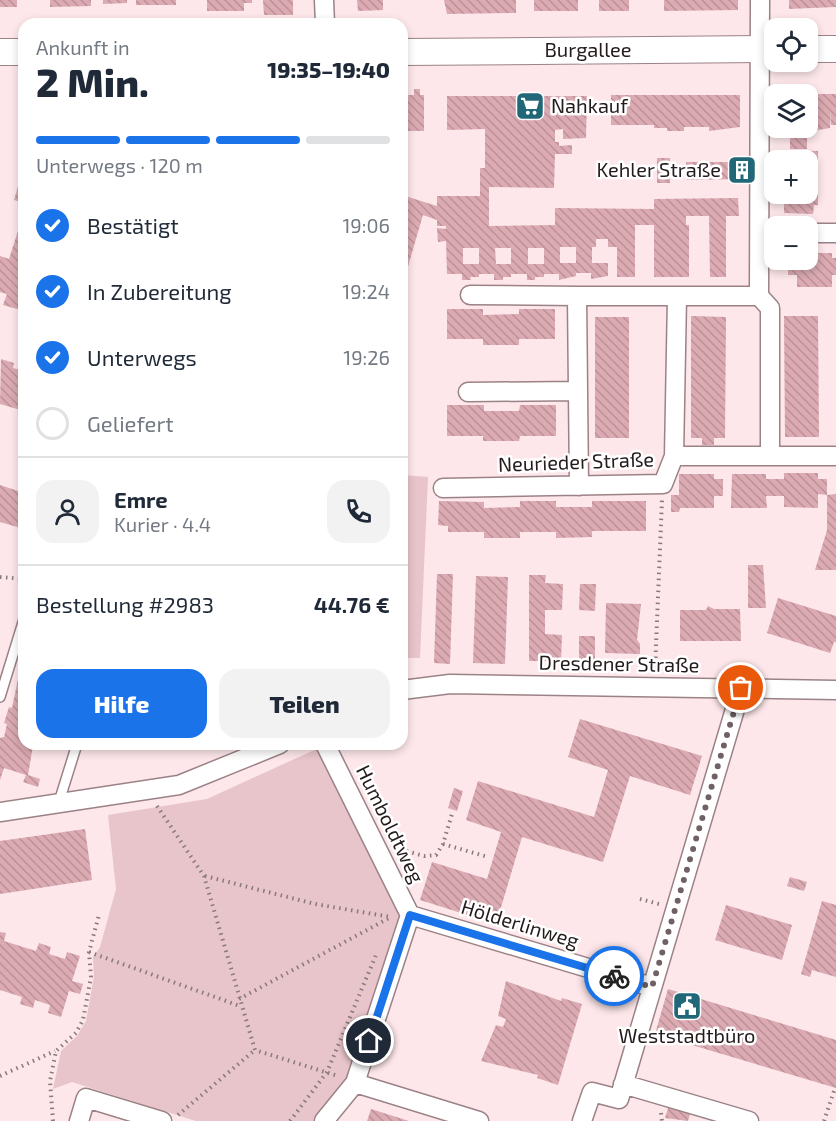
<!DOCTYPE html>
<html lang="de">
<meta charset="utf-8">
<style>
body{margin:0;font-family:"Exo 2",sans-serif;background:#f2f2f3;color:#1f2937;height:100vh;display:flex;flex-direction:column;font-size:22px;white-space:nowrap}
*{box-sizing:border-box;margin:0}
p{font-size:20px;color:#747a83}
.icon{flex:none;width:33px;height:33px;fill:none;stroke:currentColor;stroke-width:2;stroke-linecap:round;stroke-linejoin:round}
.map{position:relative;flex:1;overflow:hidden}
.drawer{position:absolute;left:18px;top:18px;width:390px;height:732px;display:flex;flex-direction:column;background:#fff;border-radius:18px;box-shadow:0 3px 9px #0003}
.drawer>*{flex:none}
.controls{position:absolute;left:764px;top:18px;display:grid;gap:12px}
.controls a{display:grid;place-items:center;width:54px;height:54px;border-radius:12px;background:#fff;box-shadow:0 3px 9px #0003;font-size:30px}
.pin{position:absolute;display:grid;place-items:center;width:51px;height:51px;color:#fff;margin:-26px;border:3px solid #fff;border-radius:50%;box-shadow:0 2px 6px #0007}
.courier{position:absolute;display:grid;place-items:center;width:60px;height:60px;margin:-30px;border:4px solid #1a73e8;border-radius:50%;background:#fff;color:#222;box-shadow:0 2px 8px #0007}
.overview em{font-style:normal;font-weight:800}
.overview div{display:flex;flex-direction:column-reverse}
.overview{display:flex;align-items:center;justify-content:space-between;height:102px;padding:0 18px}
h1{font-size:39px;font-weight:800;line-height:45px}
.bar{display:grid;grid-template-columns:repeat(4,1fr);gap:9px 6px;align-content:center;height:72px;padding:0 18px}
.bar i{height:8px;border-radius:4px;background:#e0e1e3}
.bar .on{background:#1a73e8}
.bar p{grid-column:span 4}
.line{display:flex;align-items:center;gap:15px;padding:0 18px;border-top:2px solid #e0e1e3}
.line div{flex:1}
.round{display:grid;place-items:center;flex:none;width:63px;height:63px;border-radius:18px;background:#f2f2f3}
ol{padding:0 18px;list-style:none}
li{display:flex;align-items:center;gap:18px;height:66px}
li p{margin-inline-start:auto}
li .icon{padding:6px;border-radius:50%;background:#1a73e8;color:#fff;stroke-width:4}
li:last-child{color:#747a83}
li i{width:33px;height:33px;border:3px solid #e0e1e3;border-radius:50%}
.primary-button{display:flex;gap:12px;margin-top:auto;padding:12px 18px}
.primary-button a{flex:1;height:69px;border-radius:18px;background:#1a73e8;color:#fff;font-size:24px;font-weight:800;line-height:69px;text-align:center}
.primary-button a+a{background:#f2f2f3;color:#1f2937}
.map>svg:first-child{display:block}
.park{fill:#e8c5ca}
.building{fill:url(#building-back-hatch);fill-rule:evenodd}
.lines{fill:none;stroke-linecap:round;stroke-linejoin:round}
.lane-casing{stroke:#9b8286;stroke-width:12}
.street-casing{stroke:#9b8286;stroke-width:21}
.secondary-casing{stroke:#9b8286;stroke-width:28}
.path{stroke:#88797b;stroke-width:4;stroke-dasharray:1.5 4.5;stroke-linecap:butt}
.lane{stroke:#fff;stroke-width:9}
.street{stroke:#fff;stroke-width:18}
.secondary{stroke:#fff;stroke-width:26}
.done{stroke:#706264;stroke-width:6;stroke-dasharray:0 10.8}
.route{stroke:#1a73e8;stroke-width:8}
.labels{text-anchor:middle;stroke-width:5;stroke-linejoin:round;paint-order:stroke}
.street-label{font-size:20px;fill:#241b1c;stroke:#fff}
.poi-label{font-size:20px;fill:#241b1c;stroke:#fff;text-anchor:start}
</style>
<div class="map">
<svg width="836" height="1121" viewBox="0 0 836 1121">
<defs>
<pattern id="building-back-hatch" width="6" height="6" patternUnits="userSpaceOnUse" patternTransform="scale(1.5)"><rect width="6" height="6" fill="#dbaab2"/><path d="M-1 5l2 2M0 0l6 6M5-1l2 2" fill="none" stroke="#bc9298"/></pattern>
</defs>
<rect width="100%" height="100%" fill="#fde7ea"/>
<!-- park -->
<path class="park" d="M402,475L428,477L420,658H402Z
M323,746L401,916L346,1085L314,1121H196L72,1082L53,1089L61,1051L77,1036L86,1021L94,976L93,957L100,947L116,889L108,815L207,799Z"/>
<!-- building -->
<path class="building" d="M0,0H17V7H0Z
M50,0H91V6L50,7Z
M103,0H127V3L103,4Z
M136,0H176V5H136Z
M207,0H252V3H244V11H207Z
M263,0H293V15H264Z
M357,0H383V10L358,11Z
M444,0H516V13L447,14Z
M534,0H578V11H534Z
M599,0H629V11H599Z
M664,0H738V10L664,11Z
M789,0H836V7L789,9Z
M414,89H420V95H424V131H402V95H414Z
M807,94H836V125H831V111L830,128L807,132V149H790V131H794V128H807Z
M611,95H740V127L709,131V127H684V131H667V128H654V125H611Z
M447,96H587L586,138L563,139V129L555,130V142H559V146L572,145V154H555L554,188L489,187V226L555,225V208L654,209V199L738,198L739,216H726V277H710L709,216H686V225H689V277H654V225H635V277H617V247H608V239H596V247H592V263H608V276L591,279V273H576V276L559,280V274H544V277H535V280H527V274H511V277H503V280H494V274H479V277H470L471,280H462V274H447L446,241L438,242L437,228L446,229V226H437V220L423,215L402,287V195L437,206V196H480V168H485V129L447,130ZM560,247H576V263H560ZM463,248H479V264H463ZM495,248H511V264H496ZM528,248H544V264H528Z
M789,151H818V163H814V172H818V184H814V193H818V205H814L813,214L784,213V204H789V194H807V160H789Z
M657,158H670V183H657Z
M686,162H747L746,179L687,180Z
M23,169H24V203L14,200Z
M24,212V311L3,305L7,294L0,292V256L9,259Z
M807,253H832V258H836V275H832V287H797V275H788V260H807Z
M447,309H483V315L519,314V309H555V339H519V345H483V339H447Z
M691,316L726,317L725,438H714V445H702V438H691Z
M784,316H818L819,437H785Z
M595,317H629V438H595Z
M1,359L14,363L13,368L24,371V411L0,404Z
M447,405H484V411H519L520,405H556V436H520L519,441H483V436H447Z
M784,473H818V479H827V495L818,494V508L784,507V496H766L767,508H731L732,474H766V479H784Z
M679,474H714V479H723V496H714V508H680L679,512H671V495H679Z
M0,485L24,493V529L0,522Z
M836,494V570H815L827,530V495Z
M439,501L484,502V508L520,507V501H556V507H592V501H646V531H592V537L556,538V532H520V538H484V532H448V526L438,525Z
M748,565H763L766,608H748Z
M437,574H453L450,664L434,663Z
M529,575H546L545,583L563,584L562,610H545V634L562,635L561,661H529Z
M476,576L508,577L505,664L473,663Z
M580,584H596L595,611L579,610Z
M778,598L836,616V642H834L830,653L767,633Z
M606,603L641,604L637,640L640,644V654L605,653Z
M708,606L714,609H740L741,641H680V610H706Z
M579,636H595V661H579Z
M23,672L24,744H38L37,747L33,746L28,775L40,779L38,787L23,782L26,775L4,768L0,780V738L4,737L7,724L4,723L9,707L12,708L18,679L21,680Z
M580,719L702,756L690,795L630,776L603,862L522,837L496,924L420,900L432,862L487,879L501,832L466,820L478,781L594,817L608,770L568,757Z
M454,788L463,791L457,811L448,808Z
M85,829L92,880L0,894V841Z
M790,877L807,882L804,891L787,886Z
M822,901L836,905V977L812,970L810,977L801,974Z
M726,905L792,925L782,960L715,940Z
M0,932L6,933L4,941L36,951L39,943L51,947L49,954L65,959L67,952L80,956L72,981L83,984L80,994L69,991L61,1017L48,1013L50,1005L35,1000L33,1008L20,1004L22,997L0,990Z
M506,981L561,1001L562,998L582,1004L558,1085L537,1078L538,1075L481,1061L496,1025L503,1027L506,1019L498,1016Z
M668,989L836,1040V1088L655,1034Z
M670,1102L692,1108L688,1121L665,1118Z
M371,1109L409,1121H367Z"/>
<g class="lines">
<!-- lane casing -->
<g class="lane-casing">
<path id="lane" d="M0,697L24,619
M58,805L77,744"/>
</g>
<!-- street casing -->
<g class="street-casing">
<path id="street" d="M324,0L325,24
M760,0L759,296L770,308V455
M807,233H836
M470,295L577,296
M468,392L578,391
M674,456L677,297
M579,486L577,296H759
M443,488L663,484L674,456H836
M402,690L450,684L836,690
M0,812L179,785L280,744
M410,915L652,987
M355,1083L479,1121
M623,1084L749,1121
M79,1121L86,1098L162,1121
M324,1121L355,1083L410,915L325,744
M582,1121L592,1092L619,1099L741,689"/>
</g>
<!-- secondary casing -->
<g class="secondary-casing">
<path id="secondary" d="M807,49H836
M0,52H24
M402,52L774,49"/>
</g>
<!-- path -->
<path class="path" d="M0,577L24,579
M655,670L662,500
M157,806L204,876L255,1050L338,1076
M443,844L488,857
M395,848L424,856L436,855L443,844L452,814
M205,876L315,904L391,917
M640,899L659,904
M89,952L240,1006
M239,999L391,917
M0,1076L55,1051
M661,1113L662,1121
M178,1115L255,1050
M53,1121L50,1081L56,1051L76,1033L83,1020L91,977L89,952L99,915
M290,1121L327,1072L376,955
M824,1121L835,1088"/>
<!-- lane -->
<use href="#lane" class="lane"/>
<!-- street -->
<use href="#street" class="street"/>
<!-- secondary -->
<use href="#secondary" class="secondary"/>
</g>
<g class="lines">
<!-- done -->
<path class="done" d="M614,976L652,987L741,688"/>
<!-- route -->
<path class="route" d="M369,1041L410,915L614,976"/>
</g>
<!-- icons -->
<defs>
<g id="supermarket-square" transform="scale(1.5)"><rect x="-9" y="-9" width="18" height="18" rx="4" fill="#216777" stroke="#fff"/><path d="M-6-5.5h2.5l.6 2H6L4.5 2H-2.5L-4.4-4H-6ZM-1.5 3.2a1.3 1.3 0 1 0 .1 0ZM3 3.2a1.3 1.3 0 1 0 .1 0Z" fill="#fff"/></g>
<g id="building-square" transform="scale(1.5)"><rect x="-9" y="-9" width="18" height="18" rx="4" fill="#216777" stroke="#fff"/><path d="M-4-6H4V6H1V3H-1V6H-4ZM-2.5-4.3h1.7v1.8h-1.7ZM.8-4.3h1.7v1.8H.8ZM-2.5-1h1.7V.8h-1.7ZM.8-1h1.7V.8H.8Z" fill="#fff"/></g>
<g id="civic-square" transform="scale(1.5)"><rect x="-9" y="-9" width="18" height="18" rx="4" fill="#216777" stroke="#fff"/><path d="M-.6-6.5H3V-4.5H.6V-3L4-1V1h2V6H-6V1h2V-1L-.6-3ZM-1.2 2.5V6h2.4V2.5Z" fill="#fff"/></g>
</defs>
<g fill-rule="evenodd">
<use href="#supermarket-square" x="530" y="106"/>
<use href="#building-square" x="742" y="170"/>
<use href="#civic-square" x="687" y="1006"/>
</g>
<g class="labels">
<!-- street labels -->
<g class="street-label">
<text x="588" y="57">Burgallee</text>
<text transform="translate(576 462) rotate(-2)" y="7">Neurieder Straße</text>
<text transform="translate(619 664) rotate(1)" y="7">Dresdener Straße</text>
<text transform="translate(390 824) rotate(64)" y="7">Humboldtweg</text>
<text transform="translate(520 924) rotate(17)" y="7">Hölderlinweg</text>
</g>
<!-- poi labels -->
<g class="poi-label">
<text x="551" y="113">Nahkauf</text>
<text x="721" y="177" text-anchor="end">Kehler Straße</text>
<text x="687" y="1043" text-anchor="middle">Weststadtbüro</text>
</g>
</g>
</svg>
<div class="controls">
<a><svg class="icon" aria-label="locate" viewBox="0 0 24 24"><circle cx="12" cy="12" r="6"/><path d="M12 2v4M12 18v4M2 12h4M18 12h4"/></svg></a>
<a><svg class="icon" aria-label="layers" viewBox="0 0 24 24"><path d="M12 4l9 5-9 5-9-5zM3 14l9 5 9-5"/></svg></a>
<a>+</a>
<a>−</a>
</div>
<div class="pin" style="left:741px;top:688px;background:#ea580c"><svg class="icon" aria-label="bag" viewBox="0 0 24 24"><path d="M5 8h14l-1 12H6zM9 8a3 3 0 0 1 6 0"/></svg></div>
<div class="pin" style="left:369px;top:1041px;background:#1f2937"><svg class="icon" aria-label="home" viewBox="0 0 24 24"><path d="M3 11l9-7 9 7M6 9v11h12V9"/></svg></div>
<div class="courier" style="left:614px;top:976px"><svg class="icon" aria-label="bike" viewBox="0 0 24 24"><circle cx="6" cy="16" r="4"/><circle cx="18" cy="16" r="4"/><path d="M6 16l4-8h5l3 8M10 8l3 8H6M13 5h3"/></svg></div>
<section class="drawer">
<div class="overview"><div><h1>2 Min.</h1><p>Ankunft in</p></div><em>19:35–19:40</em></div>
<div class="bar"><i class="on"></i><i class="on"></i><i class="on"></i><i></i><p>Unterwegs · 120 m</p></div>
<ol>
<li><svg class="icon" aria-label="check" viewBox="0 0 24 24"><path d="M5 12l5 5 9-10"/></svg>Bestätigt<p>19:06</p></li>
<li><svg class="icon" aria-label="check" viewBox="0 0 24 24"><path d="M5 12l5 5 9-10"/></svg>In Zubereitung<p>19:24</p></li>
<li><svg class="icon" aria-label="check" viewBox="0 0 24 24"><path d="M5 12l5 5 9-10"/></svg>Unterwegs<p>19:26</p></li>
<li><i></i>Geliefert</li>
</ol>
<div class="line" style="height:108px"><a class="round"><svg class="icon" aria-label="person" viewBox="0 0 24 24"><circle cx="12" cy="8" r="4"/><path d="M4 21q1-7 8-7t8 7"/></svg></a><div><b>Emre</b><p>Kurier · 4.4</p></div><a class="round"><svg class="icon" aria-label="phone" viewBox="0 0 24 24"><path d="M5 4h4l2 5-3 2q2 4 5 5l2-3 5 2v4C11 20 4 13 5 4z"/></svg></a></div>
<div class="line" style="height:78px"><div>Bestellung #2983</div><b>44.76 €</b></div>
<div class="primary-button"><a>Hilfe</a><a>Teilen</a></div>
</section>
</div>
